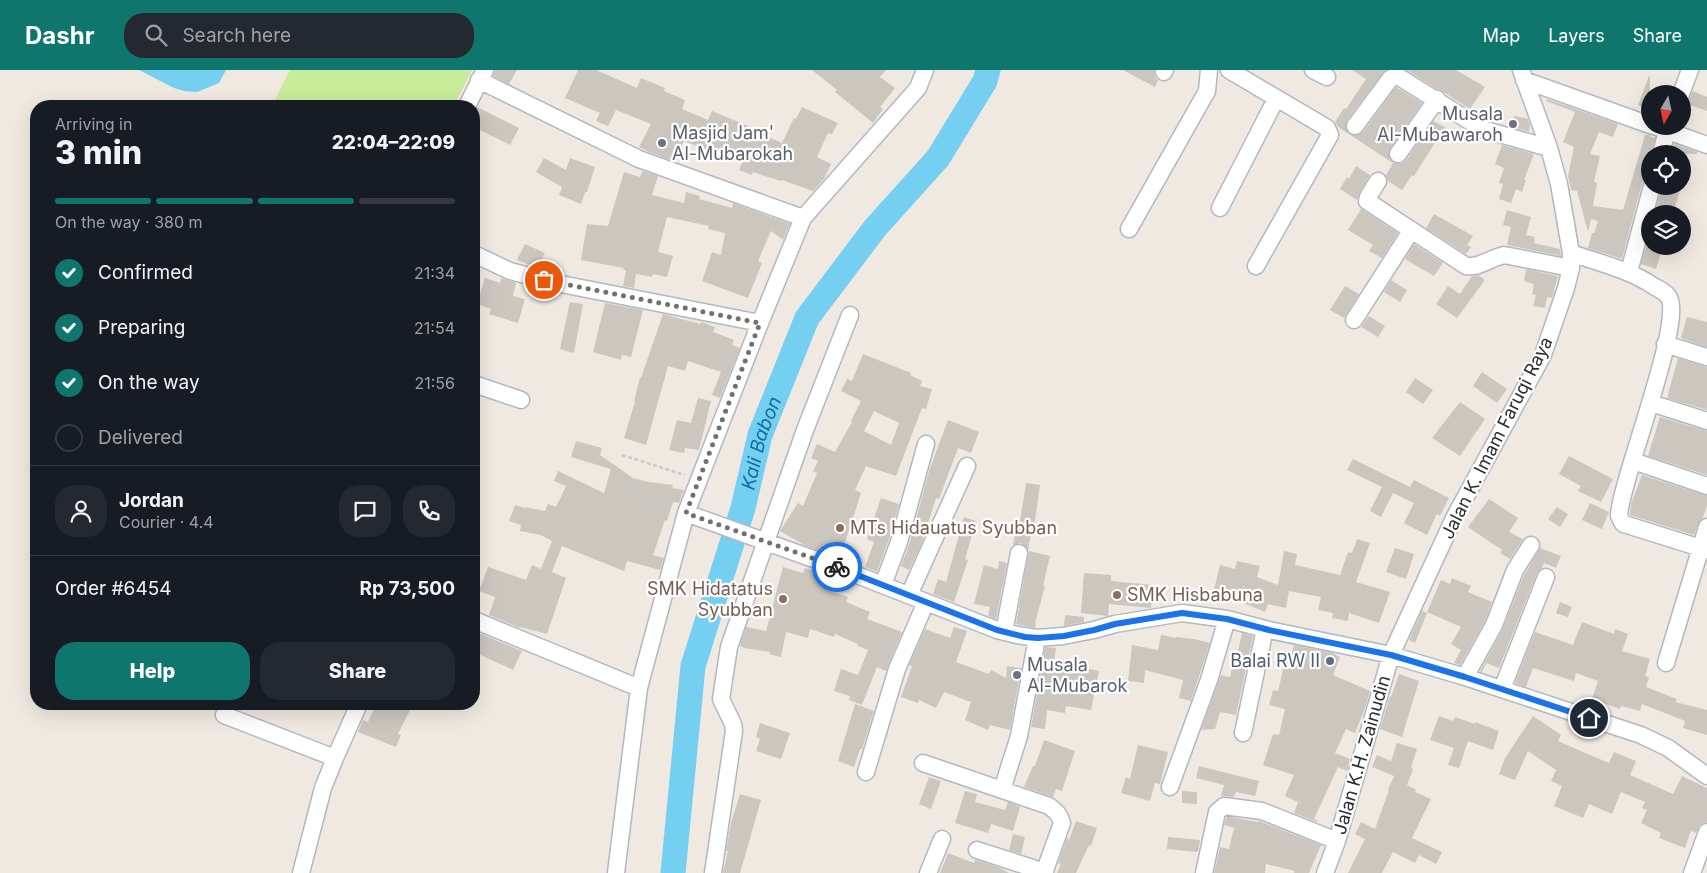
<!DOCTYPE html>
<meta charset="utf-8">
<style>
body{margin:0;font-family:Inter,sans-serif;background:#242831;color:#f1f3f6;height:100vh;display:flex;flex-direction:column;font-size:19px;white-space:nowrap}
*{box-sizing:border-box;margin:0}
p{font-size:16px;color:#9ea1a6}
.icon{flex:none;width:28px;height:28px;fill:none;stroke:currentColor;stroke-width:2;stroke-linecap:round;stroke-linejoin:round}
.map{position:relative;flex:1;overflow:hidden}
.drawer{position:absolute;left:30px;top:30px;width:450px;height:610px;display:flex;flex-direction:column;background:#171b24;border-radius:20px;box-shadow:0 5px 20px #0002}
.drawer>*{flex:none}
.needle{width:32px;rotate:189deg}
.fabs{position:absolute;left:1641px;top:15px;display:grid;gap:10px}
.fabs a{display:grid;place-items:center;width:50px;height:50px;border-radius:50%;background:#171b24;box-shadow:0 5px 20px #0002;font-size:25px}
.pin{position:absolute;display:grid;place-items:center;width:42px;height:42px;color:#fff;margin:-21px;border:2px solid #fff;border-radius:50%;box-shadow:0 1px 5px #0007}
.courier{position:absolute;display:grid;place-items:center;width:50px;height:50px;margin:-25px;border:4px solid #1a73e8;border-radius:50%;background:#fff;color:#222;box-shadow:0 1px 6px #0007}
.summary em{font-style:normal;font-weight:800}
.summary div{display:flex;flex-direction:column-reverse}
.summary{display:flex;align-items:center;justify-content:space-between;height:85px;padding:0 25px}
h1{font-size:32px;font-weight:800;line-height:38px}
.bar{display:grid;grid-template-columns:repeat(4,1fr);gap:8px 5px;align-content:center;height:60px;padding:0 25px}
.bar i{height:6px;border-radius:4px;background:#363941}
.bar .active{background:#0f766e}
.bar p{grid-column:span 4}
.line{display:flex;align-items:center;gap:12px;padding:0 25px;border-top:1px solid #363941}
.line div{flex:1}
.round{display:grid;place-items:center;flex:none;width:52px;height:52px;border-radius:20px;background:#242831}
ol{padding:0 25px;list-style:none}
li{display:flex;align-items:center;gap:15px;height:55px}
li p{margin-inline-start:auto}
li .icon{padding:5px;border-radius:50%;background:#0f766e;color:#fff;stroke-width:4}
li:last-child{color:#9ea1a6}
li i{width:28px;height:28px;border:2px solid #363941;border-radius:50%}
.cta{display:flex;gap:10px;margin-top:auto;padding:10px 25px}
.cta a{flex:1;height:58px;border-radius:20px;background:#0f766e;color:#fff;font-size:20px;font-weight:800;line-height:58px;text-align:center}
.cta a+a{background:#242831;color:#f1f3f6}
header{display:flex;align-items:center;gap:30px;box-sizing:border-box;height:70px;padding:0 25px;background:#0f766e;color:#fff}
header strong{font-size:24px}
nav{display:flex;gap:28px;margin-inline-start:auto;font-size:18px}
.search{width:350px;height:45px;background:#242831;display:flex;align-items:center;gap:12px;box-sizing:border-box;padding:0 18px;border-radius:20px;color:#9ea1a6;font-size:19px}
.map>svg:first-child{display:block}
.pitch{fill:#c9ec9a}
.water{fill:#75cff0}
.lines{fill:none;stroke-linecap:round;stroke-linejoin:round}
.river{stroke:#75cff0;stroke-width:25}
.building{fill:#cbc7bf;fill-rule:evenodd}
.street-casing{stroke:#b4b7c1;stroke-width:19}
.path{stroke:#c9c9c9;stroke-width:2.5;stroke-dasharray:4 2.5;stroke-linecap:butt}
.street{stroke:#fff;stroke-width:16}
.done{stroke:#726f6d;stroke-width:5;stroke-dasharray:0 9}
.route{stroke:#1a73e8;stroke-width:6}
.worship-dot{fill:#6b7280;stroke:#fff;stroke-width:2}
.education-dot{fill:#8d6e63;stroke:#fff;stroke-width:2}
.service-dot{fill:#5c6f8a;stroke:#fff;stroke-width:2}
.labels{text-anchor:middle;stroke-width:4.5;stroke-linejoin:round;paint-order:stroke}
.worship-label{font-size:18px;fill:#5b616d;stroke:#fff;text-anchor:start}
.street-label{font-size:18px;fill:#2e2e2e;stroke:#fff}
.education-label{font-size:18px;fill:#785e54;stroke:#fff;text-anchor:start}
.service-label{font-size:18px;fill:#4e5e75;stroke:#fff;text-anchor:end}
.water-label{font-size:19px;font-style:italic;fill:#0d6fa3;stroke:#fff}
</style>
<header>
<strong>Dashr</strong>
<div class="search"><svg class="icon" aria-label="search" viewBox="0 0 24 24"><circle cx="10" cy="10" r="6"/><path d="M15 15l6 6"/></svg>Search here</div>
<nav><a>Map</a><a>Layers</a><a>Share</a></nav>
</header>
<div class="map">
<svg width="1707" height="803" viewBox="0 0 1707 803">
<rect width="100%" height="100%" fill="#efe9e1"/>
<!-- pitch -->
<path class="pitch" d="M290,0H472L454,36H272Z"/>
<!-- water -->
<path class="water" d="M139,0H226L219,13L197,22L184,21L174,18Z"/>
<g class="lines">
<!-- river -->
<path class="river" id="s1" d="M673,803L693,596L743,438L760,365L807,248L875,158L938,88L985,11L988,0"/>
</g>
<!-- building -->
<path class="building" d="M495,0H517L509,14L493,6Z
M578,0H596L637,18L641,8L665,18L664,21L685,30L682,39L708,50L712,41L753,58L752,60L782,73L794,48L796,49L802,37L838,53L832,64L828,63L817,87L831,94L824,109L813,121L782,110L781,111L753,102L752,105L739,100L743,90L713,79L712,82L684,71L673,91L647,81L639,77L651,54L616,40L608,56L596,51L600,43L565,28Z
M812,0H886L880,7L895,18L880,37L883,39L873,53L835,22L837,20Z
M1123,0H1154L1155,7L1158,10L1155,17Z
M1352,0H1385L1347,50L1346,59L1349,64L1358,65L1363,62L1396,17L1422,33L1390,79L1389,88L1393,92L1402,93L1406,90L1433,51L1445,57L1414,106L1412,105L1402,120L1388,111L1386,105L1393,93L1338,57L1335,52L1344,38L1346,39L1366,9Z
M1407,0H1456L1485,17L1470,39L1442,21L1437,19Z
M1649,6H1650V40L1638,35Z
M1693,21L1707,27V41L1684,33L1690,28Z
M1547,29L1618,54L1613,67L1599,62L1590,84L1600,86L1594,112L1597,113L1593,136L1623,140L1645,65H1650V67L1655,68L1651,81H1650V106L1645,109L1642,113L1622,189L1588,178L1592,163H1594L1598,151L1591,149L1588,162L1577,121L1571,120L1568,106L1574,77L1563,72L1575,42L1546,31Z
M477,37L519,58L510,75L474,57V43Z
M1514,46L1528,49L1530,55L1529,62L1510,56Z
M1674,74L1697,82V84H1671Z
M1502,75L1534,84L1524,110H1526L1522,122L1516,119L1511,133L1499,129L1503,114L1499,113L1504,98L1495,94Z
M544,88L566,100L570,88L595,97L587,122H585L581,134L559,125L562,117L536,102Z
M1356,96L1370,105L1360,122L1357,130L1340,119L1347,107L1349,109Z
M642,101L658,106L652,125L684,133L686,122L700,126L699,129L732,138L733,133L790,154L783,170L771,161L758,191L762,193L748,228L702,211L712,182L721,185L725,163L708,159L709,156L667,147L658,182L673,186L667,207L653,204L652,207L636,204L634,218L623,216L626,200H623L624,198L581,190L587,154L608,156L624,102L640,107Z
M1662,116H1681L1673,144H1655Z
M1361,139L1398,163L1382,188L1369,181L1373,175L1348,160Z
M1507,140L1531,147L1526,165L1535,167L1534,173L1560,179L1561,186L1507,175L1511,157L1503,155Z
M1434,144L1473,166L1467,175L1471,177L1466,184L1426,158Z
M1650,162V176H1663L1656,199L1641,194Z
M525,174L545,183L537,198L517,190Z
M1414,174L1443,193L1434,206L1405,189Z
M1526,199L1558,206L1552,228L1547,227L1545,238L1533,236L1536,225L1532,224L1534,214L1524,211Z
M1478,205L1485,210L1457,248L1436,234L1448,216L1460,224L1472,206Z
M485,208L500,213L501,208L516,213L513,226L525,229L518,253L489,244L491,239L477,234Z
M1391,210L1407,220L1400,232L1384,222Z
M1345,216L1359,224L1344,248L1330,240Z
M570,232L583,234L574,283L560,279Z
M605,233L643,240L631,287L622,285L621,290L593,282Z
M663,244L700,254L701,252L715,257L713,262L734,270L732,275L740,278L720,328L712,325L721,302L688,291L685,301L668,296L646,375L624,368L635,332H634L640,307L641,308Z
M1369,246L1385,256L1378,267L1361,257Z
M1687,247L1707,252V277L1683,269L1681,267Z
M863,284L911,303L910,305L922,311L920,316L932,319L926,339L922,338L896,406L866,396L855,420L861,423L840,488L804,475L780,461L798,433L803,436L817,403L813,401L818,391L811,388L817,374L835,382L852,352L851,351L861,331L841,321L847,309L852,311ZM874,341L899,353L891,375L864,361Z
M1678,288L1707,297V340L1667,328Z
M1482,302L1507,319L1497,333L1473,316Z
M1415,308L1433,320L1423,334L1406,322Z
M698,328L711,331L699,380L685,378L684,383L669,380L677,350L691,353Z
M1460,332L1485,349L1460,386L1432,368Z
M1660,347L1707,361V405L1648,386Z
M948,350L979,362L971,383L958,378L939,429L936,428L921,475L909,500L901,496L909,475L929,401Z
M576,371L602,378L600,385L633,408L648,412L673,415L672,418L684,420L679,433L673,432L667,451L665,450L653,485L664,488L660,500L627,491L624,501L562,476L552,502L566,508L547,564L520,557V558L489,545L495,527L479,521L488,497L526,510L532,495L541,499L552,471L541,465L520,461L521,455L509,451L515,435L525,438V437L545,441L548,434L556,437L566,416L554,411L558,401L604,423L611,399L571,387Z
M1569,386L1613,409L1601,432L1578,421L1581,416L1559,404Z
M1353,389L1410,417L1414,410L1449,428L1440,446L1437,444L1427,465L1404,453L1414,433L1393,423L1381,447L1370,441L1382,417L1347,400Z
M1642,405L1707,426V436L1703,448L1698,454L1694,465L1630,445L1631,434Z
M1026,413L1040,415L1034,458H1032L1028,480L1021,473L1013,475L1016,457H1019Z
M881,428L899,434L889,469L877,502L865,497L874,472L867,469Z
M1489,429L1518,448L1509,462L1523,469L1510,489L1500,483L1502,480L1468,457Z
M1590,433L1609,442L1602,459L1582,450Z
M1557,437L1568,444L1560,457L1548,449Z
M964,447L976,451L965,489L968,490L954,532L933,524L938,509L946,512Z
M1357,469L1370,473L1356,512L1390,522L1379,553L1349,543L1348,551L1332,548L1333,543L1318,540L1321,527L1289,521L1286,538L1268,534L1265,542L1241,532L1240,533L1227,530L1228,527L1213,524L1220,495L1235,499L1237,491L1260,496L1257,507L1278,515L1284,481L1297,484L1295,495L1340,505L1348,482L1352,483Z
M1395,478L1414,484L1406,509L1386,502Z
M1540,478L1561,486L1556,498L1544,493L1542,498L1537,503L1499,598L1486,593L1482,602L1480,601L1503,559L1524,505Z
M1029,481L1050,486L1043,516H1045L1035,553H1036L1035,558L1016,554Z
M999,491L1007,493L996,549L988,546L990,537L974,534L984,495L998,499Z
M783,497L803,503L805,498L831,506L826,520L848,527L846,532L870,542L867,549L902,562L886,601L877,597L862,635L849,630L850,626L834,621L841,599L858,605L868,580L858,576V574L835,564L834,567L810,559L808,568L786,562L781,587L769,584L770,582L744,578L740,576L746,557L766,561Z
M1084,503L1111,505V511L1153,515L1151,538L1109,534L1108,546L1081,543Z
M1452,508L1471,516L1468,522L1492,532L1485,551L1460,595L1454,593L1461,580L1451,574L1461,557L1427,542L1441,510L1450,514Z
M1560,532L1572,537L1568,547L1556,543Z
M1422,541L1427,543L1415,573L1409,570Z
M1065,545L1084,547V552L1064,556Z
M1582,552L1614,564L1615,559L1628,564L1622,581L1650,589L1645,606L1649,607L1646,617L1677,629L1675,632L1707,640V665L1683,658L1685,651L1642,634L1640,641L1621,636L1620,639L1592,629L1598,611L1576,603L1574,611L1533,598L1526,617L1515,613L1535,562L1573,575Z
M954,557L967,561L956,592L989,604L991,600L1006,608L1007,596L1021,598L1010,660L990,655L988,660L965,650L971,632L944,622L936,638L919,630L918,633L901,627L912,596L909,595L925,559L950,568Z
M474,561L522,581L513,600L474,582Z
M1242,563L1253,566L1236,645L1220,642L1215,659L1201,660L1221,605L1230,607L1234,590H1236Z
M1161,565L1176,568V567L1194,569L1210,573L1191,631L1179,628L1183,610L1145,600L1144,613L1128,611L1132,575L1158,580Z
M1294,575L1332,583L1340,587L1333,605L1370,621L1365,638L1355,663L1346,659L1335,683L1350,689L1347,701L1338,697L1314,749L1318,751L1317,752L1294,743L1298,732L1285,726L1294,705L1263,695L1273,664L1279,665L1285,639L1269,635L1273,620L1278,621L1285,592L1289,594Z
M1045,577L1056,578L1054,592L1099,601L1091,640L1066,636L1065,643L1047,640L1045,659L1031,657Z
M1399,604L1419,611L1402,667L1380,659L1389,629L1390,626L1391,627Z
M376,634H413L398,664L401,665L396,677L358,662L363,650L368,652Z
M855,634L874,641L862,679H860L854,697L838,691Z
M1439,646L1453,651L1455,647L1475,654V652L1499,661L1493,680L1468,671L1459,698L1448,695L1454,678L1430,670Z
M1533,646L1561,665L1558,671L1583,682L1609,693L1614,682L1636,691L1630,705L1673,724L1682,706L1707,718V752L1700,755L1696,763L1691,761L1685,778L1659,768L1661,763L1641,753L1647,740L1642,738L1645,732L1621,722L1612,744L1589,734L1583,748L1554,736L1562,716L1551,711L1556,700L1528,681L1515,710L1499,704L1505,688Z
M760,653L790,663L781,689L756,681L760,669L756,667Z
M1044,670L1075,681L1062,721L1056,719L1053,727L1024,717L1033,696H1035Z
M1397,673L1417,679L1411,698L1413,699L1407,715L1416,720L1415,722L1431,729L1412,768L1442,782L1436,794L1419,785L1415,793L1393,782L1382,803H1348L1365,769L1355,764L1361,752L1375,759L1389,720H1388L1394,706L1372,697L1377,685L1391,691Z
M1138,675L1168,682L1160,714L1155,713L1150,731L1121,723L1126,707L1130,709Z
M1199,696L1259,711L1255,726L1236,722L1234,727L1221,726L1224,715L1196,708Z
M929,707L941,711L931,739L919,734Z
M965,721L977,724L975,732L1005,740L1008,732L1020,737L1013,761L991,754L988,763L955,753Z
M1182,721L1197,722V734L1182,733Z
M740,724L761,730L740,803H723L728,781H726L731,753Z
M1227,746L1257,752L1259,751L1321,775L1309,803H1294L1295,801L1266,794L1265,803H1214L1220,777L1229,779L1234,758L1224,755Z
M1076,751L1097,758L1091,776L1089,775L1076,803H1057L1061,794L1058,793L1067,768L1069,770Z
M1013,764L1025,767L1021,784L1009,780Z
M1168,767L1200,770L1198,782L1167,779Z
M948,783L974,793L975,790L998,797L1009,803H940Z"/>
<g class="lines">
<!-- street casing -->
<g class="street-casing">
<path id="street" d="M1229,0L1327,58L1330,65L1256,196
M1313,0L1327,7
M1164,2L1165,0
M479,10L639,89L803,148
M1524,10L1650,55
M1681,24L1690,0
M467,36L485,0
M1355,56L1390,9L1396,5L1482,59L1549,78
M1654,56L1707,75
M1398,84L1437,29
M1661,84L1668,56
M1378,111L1368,127L1367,131L1466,196C1480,198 1490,188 1504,185L1571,198
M1220,138L1276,29
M1129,159L1207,21L1209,0
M1571,183C1600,193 1630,200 1655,217C1659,219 1665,222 1668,226C1686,248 1621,409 1619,445L1622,452L1624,454L1707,480
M474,184L510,201L561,214L760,253
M1629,202L1652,116
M1354,250L1411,161
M1665,274L1707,287
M474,314L521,330
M1651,333L1707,351
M1633,391L1707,416
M686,443L847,501L997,560L1017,565L1037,568L1063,566L1094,560L1115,554L1182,543L1227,549L1269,560L1391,585L1465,607L1641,665L1668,678L1707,706
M883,515L899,472L926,374
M909,525L967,396
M474,550L639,618
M1004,562L1019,483
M1666,593L1707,457
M1465,607L1494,555L1515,500L1531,475
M1502,619L1546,507
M224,645L335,688
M1243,663L1265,559
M923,693L1049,736C1056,741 1060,745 1062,753L1044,803
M866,702L897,599L926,532
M1170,717L1209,610L1227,549
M1002,720L1019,666L1037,568
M977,780L1045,802
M301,803L323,718L335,688L359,634
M616,803L639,618L686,443L760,253L803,148L918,18L925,0
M713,803L734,661L733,654L721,629L729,577L805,360L850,245
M928,803L942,769
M1204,803L1217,742L1224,736L1262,741L1337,771
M1325,803L1337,771L1391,585L1454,448L1543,285L1566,218L1571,198V183L1559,114L1549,78L1521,0
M1692,803L1707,762"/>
</g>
<!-- path -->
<path class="path" d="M622,385L685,405
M618,416L672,438"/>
<!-- street -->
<use href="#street" class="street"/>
</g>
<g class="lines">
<!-- done -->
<path class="done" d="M544,210L760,253L686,443L837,497"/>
<!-- route -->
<path class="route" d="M837,497L997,560L1025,567L1038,568L1064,566L1094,560L1115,554L1182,543L1227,549L1269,560L1391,585L1465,607L1589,648"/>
</g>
<!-- markers -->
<g class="worship-dot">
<circle cx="1513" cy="54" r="5"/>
<circle cx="662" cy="73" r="5"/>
<circle cx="1017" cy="605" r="5"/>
</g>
<g class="education-dot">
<circle cx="840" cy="458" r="5"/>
<circle cx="1117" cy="525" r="5"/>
<circle cx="783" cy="529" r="5"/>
</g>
<circle class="service-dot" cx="1330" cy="591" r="5"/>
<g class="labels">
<!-- worship labels -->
<g class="worship-label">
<text x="1503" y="50" text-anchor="end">Musala<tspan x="1503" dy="21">Al-Mubawaroh</tspan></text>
<text x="672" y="69">Masjid Jam'<tspan x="672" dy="21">Al-Mubarokah</tspan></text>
<text x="1027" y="601">Musala<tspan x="1027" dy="21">Al-Mubarok</tspan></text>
</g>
<!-- street labels -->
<g class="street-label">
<text transform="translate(1497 368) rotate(-63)" y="6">Jalan K. Imam Faruqi Raya</text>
<text transform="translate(1362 685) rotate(-74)" y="6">Jalan K.H. Zainudin</text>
</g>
<!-- education labels -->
<g class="education-label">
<text x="850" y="464">MTs Hidauatus Syubban</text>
<text x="773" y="525" text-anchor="end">SMK Hidatatus<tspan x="773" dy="21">Syubban</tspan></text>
<text x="1127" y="531">SMK Hisbabuna</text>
</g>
<!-- service labels -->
<g class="service-label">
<text x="1320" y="597">Balai RW II</text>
</g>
<!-- water labels -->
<g class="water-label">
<text dy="7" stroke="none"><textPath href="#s1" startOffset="441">Kali Babon</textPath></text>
</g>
</g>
</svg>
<div class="fabs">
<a><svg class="needle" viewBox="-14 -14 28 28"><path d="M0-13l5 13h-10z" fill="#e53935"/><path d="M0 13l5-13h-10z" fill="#9ea1a6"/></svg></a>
<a><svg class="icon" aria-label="locate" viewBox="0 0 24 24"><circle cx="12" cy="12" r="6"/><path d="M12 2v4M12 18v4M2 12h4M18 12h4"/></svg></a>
<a><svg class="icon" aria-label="layers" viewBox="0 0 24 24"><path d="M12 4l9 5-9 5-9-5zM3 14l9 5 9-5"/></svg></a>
</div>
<div class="pin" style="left:544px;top:210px;background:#ea580c"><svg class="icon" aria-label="bag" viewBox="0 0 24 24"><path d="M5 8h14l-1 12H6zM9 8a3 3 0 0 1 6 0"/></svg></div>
<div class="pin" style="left:1589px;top:648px;background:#1f2937"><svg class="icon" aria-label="home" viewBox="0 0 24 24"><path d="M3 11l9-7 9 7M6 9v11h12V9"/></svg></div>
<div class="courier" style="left:837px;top:497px"><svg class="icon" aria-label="bike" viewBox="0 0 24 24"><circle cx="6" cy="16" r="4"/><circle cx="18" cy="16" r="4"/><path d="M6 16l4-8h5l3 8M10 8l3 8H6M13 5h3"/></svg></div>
<section class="drawer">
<div class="summary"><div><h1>3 min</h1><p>Arriving in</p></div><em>22:04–22:09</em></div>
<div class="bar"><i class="active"></i><i class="active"></i><i class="active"></i><i></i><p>On the way · 380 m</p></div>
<ol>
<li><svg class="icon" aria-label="check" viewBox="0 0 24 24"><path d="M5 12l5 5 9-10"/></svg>Confirmed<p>21:34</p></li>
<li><svg class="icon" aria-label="check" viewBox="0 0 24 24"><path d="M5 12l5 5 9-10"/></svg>Preparing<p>21:54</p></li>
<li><svg class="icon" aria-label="check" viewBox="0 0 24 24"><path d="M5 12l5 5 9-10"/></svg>On the way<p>21:56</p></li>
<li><i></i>Delivered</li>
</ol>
<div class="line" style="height:90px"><a class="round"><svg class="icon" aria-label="person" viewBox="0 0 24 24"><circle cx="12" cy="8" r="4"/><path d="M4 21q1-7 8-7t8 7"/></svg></a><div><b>Jordan</b><p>Courier · 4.4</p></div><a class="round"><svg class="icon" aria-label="chat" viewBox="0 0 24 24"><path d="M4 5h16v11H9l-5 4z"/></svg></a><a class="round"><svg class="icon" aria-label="phone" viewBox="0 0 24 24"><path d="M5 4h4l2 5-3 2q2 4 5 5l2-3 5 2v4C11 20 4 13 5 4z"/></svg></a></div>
<div class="line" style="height:65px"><div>Order #6454</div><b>Rp 73,500</b></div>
<div class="cta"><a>Help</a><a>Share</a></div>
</section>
</div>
